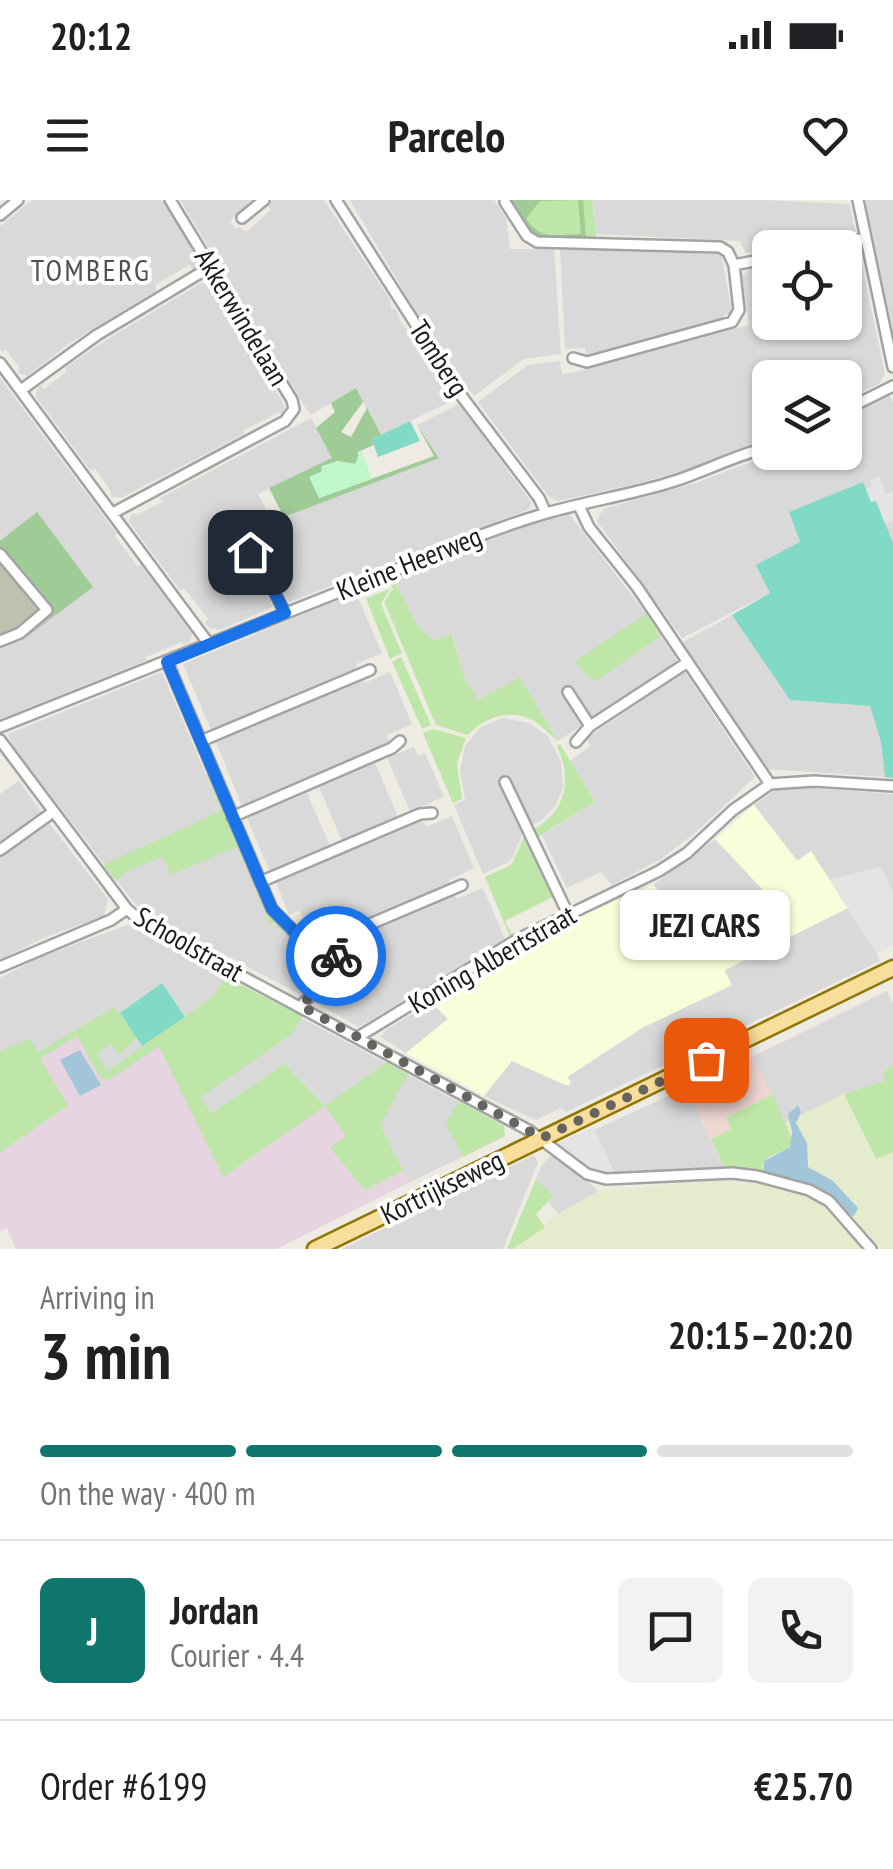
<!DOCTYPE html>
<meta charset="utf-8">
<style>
body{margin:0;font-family:"PT Sans Narrow",sans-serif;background:#f2f2f2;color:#202124;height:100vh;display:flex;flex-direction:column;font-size:38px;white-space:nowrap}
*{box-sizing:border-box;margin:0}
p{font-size:32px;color:#757577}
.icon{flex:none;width:55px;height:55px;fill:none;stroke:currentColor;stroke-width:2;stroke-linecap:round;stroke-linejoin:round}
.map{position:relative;height:1049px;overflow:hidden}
.sheet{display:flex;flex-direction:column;background:#fff;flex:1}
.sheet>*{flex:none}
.controls{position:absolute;left:752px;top:30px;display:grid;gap:20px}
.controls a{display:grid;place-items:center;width:110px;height:110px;border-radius:15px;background:#fff;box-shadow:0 2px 8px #0004;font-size:50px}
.pin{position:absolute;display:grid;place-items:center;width:85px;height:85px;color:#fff;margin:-42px;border-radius:20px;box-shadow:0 5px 15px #0006}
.courier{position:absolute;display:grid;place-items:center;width:100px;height:100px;margin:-50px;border:8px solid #1a73e8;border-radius:50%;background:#fff;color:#222;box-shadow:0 2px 12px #0007}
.bubble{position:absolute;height:70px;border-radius:15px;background:#fff;box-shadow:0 2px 8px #0004;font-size:32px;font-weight:700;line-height:70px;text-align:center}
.overview em{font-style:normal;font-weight:700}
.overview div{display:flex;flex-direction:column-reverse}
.overview{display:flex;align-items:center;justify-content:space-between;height:170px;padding:0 40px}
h1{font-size:65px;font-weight:700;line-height:75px}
.bar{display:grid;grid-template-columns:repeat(4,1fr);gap:15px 10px;align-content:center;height:120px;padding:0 40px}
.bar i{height:12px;border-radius:8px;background:#e0e0e0}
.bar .selected{background:#0f766e}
.bar p{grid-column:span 4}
.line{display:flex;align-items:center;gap:25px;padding:0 40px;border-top:2px solid #e0e0e0}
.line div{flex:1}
.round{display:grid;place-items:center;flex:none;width:105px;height:105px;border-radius:15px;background:#f2f2f2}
.status{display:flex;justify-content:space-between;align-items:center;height:70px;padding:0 50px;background:#fff;direction:ltr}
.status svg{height:28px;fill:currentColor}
header{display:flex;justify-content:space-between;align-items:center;height:130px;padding:0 40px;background:#fff;font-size:45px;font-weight:700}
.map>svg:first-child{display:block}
.residential{fill:#dad9d9}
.commercial{fill:#eed6d1}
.industrial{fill:#e6d4e0}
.education{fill:#f9feda}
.construction{fill:#bec1ae}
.farmland{fill:#e5eccd}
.grass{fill:#bee6a8}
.forest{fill:#9fcb97}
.park{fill:#bff7cb}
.pitch{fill:#81dac5}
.parking{fill:#e4e4e4}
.water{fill:#a3c5da}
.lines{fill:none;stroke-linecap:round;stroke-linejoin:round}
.street-casing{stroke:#a3a3a3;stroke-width:14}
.primary-casing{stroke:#8f7505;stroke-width:19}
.street{stroke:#fff;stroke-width:9}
.primary{stroke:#f8de9b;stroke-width:14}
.done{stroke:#656461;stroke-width:10;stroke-dasharray:0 18}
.route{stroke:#1a73e8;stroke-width:12}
.labels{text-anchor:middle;stroke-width:8;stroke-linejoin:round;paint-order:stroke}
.street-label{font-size:28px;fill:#1c1c1c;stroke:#fff}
.neighbourhood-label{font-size:30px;letter-spacing:2.5px;fill:#4f4f4f;stroke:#fff}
</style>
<div class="status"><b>20:12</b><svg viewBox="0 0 49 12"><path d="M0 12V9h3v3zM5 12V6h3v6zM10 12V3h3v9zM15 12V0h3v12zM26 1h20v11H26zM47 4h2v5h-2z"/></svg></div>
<header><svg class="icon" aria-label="menu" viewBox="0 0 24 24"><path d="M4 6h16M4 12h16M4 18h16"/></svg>Parcelo<svg class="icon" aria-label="heart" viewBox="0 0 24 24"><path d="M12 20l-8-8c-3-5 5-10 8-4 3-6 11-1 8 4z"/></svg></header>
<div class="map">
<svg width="893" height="1049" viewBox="0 0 893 1049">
<rect width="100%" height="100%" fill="#edebe2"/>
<!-- residential -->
<path class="residential" d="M32,0H161L201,59L198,69L194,72L189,65L155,85L157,90L70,143L27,176L18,173L19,167L6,150L2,152L0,149V26Z
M180,0H256L230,21L235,29L239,27L246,32L271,10L267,4L273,0H324L389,98L392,109L395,108L401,122L456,199L381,235L356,189L310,215Z
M350,0H494L506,18L510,49H554L561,154L524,159L474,196L429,134Z
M592,0H764L849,4L856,34L745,53L740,41L596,34Z
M865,0H893V132L873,38Z
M858,47L885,174L880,183L845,201V178H770V238L695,267L636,284L557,301L549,297L478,202L528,165L560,161L562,174L572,173L749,125L742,76L749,69L770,65V122H845V50Z
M560,49L721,54L732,112L718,119L587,156L585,148L565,149Z
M201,83L217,87L213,90L228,114L231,113L285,207L283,213H277L243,231L244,234L121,298L111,297V292L95,268L91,271L36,197L37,189L41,186L44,189L66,172L65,168L106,140Z
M0,178L117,334L115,336L137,366L141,365L192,434L190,442L184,445L182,442L146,457L147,460L0,519V447L28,436L56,415L0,347Z
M889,194L893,203V343L876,301L790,312L800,342L770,393L682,438L597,321L603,309L696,283L774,253L845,252V219Z
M459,204L531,302L529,309L289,402L256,342L250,337H241L233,345L234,355L240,361L254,365L273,407L220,430L209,428L205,423L208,419L184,388L180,390L129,322L132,313L137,315L162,302L160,298L311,218L333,258L258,294L276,328L286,323L284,317L439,257L417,225Z
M569,314L646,414L678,462L592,519L569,487L562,493L583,525L558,541L520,477L478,501L465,480L453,436L434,440L418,427L393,378L500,334Z
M356,393L382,453L356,464L357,468L211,530L183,464Z
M732,415L790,500L870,506L881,542L885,577L768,569L683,442Z
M162,472L270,724L275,723L277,728L286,731L296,753L303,750L307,757L321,750L329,764L301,795L139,709L12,545L8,534Z
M390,472L412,524L387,535L390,543L242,606L216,542L362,479L365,483Z
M685,472L755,577L695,633L661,659L612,685L601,672L567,688L542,635L595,602L570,561L591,546L586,538Z
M502,518L529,523L548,536L561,562L563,588L555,607L541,621L530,626L518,617L523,632L513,657L507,663L483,674L454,605L465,600L460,571L465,546L481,527Z
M414,547L418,556L425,553L444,597L410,611L387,558Z
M375,563L398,617L342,641L319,587Z
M19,581L42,613L0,643V594Z
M796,587L893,594V745L876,753L880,761L566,912L561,908L536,920L484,896L511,861L568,886L567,877L642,828L731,785L724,771L847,708L811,652L798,661L754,605L776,590Z
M307,593L330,646L270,672L247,618Z
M452,616L474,668L449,680V684L323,738L313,739L300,710L289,715L276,682L422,620L426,627Z
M48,622L108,699L104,716L45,737L0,760V657Z
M715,639L764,690L705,739L653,685Z
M483,688L505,739L359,827L313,802L347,766L338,745L454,695L457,699Z
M127,725L504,926L502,938L408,983L380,925L223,977L68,906L0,952V778L40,757Z
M887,791L893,804V865L886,869L883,881L844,894L785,923L752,857Z
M431,802L448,819L406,853L381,837L386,830Z
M686,888L724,967L616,975L594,930Z
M553,953L599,991L558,1014L548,1001L552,996L536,979L542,965Z
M534,955L538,962L503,1049H342Z"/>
<!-- commercial -->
<path class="commercial" d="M752,857L773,894L726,918L731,929L711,939L686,888Z"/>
<!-- industrial -->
<path class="industrial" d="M81,827L106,871L154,838L223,977L352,887L380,925L408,983L277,1049H16L7,1028L0,1031V952L67,906L37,852Z"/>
<!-- education -->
<path class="education" d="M754,605L797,661L811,651L848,708L724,770L732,785L642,828L567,877L571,882L568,886L512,861L484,896L406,853L448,819L431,802L565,723L653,685L706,739L764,691L715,639Z"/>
<!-- construction -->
<path class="construction" d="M0,347L56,415L28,436L0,447Z"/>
<!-- farmland -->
<path class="farmland" d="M844,894L876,959L893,952V1049H878L839,1005L763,971L792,940L785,923Z
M722,980L761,984L811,997L834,1014L865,1049H513L558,1014L599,991Z"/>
<!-- grass -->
<path class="grass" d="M508,0H592L596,38L540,39Z
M393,378L418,427L434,440L452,435L465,480L478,500L520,477L558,541C550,536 544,527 534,521C511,508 484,517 468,535L436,525L384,402L393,389L389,380Z
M390,389L381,404L402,453L390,459L366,398Z
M646,414L661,436L594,482L574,462Z
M401,457L431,525L422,529L392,462Z
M433,529L466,538L457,563L462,599L453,603L423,533Z
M560,544L595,602L536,638L532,630C567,612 572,579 557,546Z
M209,571L272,716L304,746L329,749L334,763L305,795L329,764L321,750L307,757L303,750L296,753L286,731L277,728L275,723L270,724L237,647L171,675L163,657L129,670L116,681L103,665L221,611L206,573Z
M525,635L555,696L505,721L512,735L510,737L485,677L511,665Z
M225,777L303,816L293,833L201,897L211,914L284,864L325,906L387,862L408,874L380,925L403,971L365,990L330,948L346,936L325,906L223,977L159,846L109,880L101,879L77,836L40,858L68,906L0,952V851L30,839L38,852L115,807L137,838L119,855L111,844L97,853L107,871L214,796Z
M893,865V952L876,959L844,894L883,881L886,869Z
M773,894L792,940L790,947L769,957L762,965L763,971L724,967L711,939L731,929L726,918Z
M458,901L504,926L505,936L463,957L446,924Z
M536,979L553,996L536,1014L545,1027L513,1049H507Z"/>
<!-- forest -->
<path class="forest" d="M508,0H577L540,1L526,19C541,41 557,34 581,34L578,0H583L586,38C532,39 538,47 508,0Z
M356,188L363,202L341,232L351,237L367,208L381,235L372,239L374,245L358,252L359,261L355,264L338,261L322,266L319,298L434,256L417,225L439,258L284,317L269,288L332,258L316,228L335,212L331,203Z
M37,312L93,387L56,415L0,347V341Z"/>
<!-- park -->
<path class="park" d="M361,250L372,279L319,298L309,277L323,271L321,267L338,261L355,264Z"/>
<!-- pitch -->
<path class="pitch" d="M410,221L420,241L378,257L372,239Z
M863,282L871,302L876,300L893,343V578L885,577L881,542L870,506L790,500L732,415L770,393L756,365L800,342L789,312Z
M162,783L185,817L142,846L120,813Z"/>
<!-- parking -->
<path class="parking" d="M879,276L886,294L893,291V321L885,324L876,301L871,302L866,288L872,286L870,280Z
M881,667L893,693V745L876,753L829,679Z
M593,927L616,975L604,976L589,970L558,944Z"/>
<!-- water -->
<path class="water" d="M80,850L101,885L80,896L60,860Z
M798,905L801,912L796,923L807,943L808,967L833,981L858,1008L854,1016L849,1015L820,989L763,971L764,961L790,947L792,932L788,914Z"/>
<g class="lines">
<!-- street casing -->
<g class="street-casing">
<path id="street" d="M336,0L463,198L539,298L546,313
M858,0L893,167
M505,2L527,36L537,42L720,47L728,52L734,65L770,58
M0,15L18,0
M242,18L264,0
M819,48L866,38
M573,158L587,162L732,122L739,110L734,65
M0,163L209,444
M21,190L97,135L212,66
M845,210L893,186
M579,306L589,327L637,387L770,584
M113,313L285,221L294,209L292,200L170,0
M246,350L259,361L285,413
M0,354L47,410L20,433L0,441
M167,461L272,709L305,743L332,748L336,767L301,806
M568,492L590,526
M0,527L339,392C351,382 362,385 375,379C429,356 483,332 540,315C582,302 626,296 668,283C703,273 736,254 770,247
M0,540L127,709L143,723L530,931L587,974L606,979L732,973L757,976L809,990L829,1001L871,1049
M201,541L370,470
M576,542L590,526L688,462
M505,582L568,714
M232,617L392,548L400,541
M0,650L53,612
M260,682L420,614L432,613
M329,746L335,739L462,685
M0,767L111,720L127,709
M358,837L518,739L659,671L687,653L733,610L770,584L814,581L893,586"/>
</g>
<!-- primary casing -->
<g class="primary-casing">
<path id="primary" d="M315,1049L893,768"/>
</g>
<!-- street -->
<use href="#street" class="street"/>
<!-- primary -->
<use href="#primary" class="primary"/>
</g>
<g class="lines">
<!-- done -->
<path class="done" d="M336,756L334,770L301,806L542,938L706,860"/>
<!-- route -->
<path class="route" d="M250,352L259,361L285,413L167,462L272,709L306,743L329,746L336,756"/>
</g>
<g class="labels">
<!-- street labels -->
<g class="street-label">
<text transform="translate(242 117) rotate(59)" y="10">Akkerwindelaan</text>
<text transform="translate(439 158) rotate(57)" y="10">Tomberg</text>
<text transform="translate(409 363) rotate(-22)" y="10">Kleine Heerweg</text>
<text transform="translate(189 744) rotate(30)" y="10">Schoolstraat</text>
<text transform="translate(492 759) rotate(-30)" y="10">Koning Albertstraat</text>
<text transform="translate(442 987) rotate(-26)" y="10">Kortrijkseweg</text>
</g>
<!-- neighbourhood labels -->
<g class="neighbourhood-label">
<text x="91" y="81">TOMBERG</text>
</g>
</g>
</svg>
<div class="controls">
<a><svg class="icon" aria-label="locate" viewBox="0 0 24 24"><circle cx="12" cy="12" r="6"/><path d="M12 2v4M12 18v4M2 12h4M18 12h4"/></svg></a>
<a><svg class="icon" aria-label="layers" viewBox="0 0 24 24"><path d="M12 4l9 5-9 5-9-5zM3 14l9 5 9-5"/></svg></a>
</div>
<div class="pin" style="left:706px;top:860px;background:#ea580c"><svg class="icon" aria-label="bag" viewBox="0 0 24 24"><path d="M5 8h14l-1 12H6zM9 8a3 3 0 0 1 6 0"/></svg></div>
<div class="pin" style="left:250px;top:352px;background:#1f2937"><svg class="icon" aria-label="home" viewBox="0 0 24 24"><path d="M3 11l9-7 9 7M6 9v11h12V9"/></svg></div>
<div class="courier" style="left:336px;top:756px"><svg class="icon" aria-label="bike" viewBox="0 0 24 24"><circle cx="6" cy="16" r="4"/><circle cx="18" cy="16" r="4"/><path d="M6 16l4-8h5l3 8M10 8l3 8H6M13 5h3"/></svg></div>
<div class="bubble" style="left:620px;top:690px;width:170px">JEZI CARS</div>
</div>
<section class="sheet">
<div class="overview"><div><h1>3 min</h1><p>Arriving in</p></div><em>20:15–20:20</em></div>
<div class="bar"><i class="selected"></i><i class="selected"></i><i class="selected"></i><i></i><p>On the way · 400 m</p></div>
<div class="line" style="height:180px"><b class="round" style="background:#0f766e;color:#fff">J</b><div><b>Jordan</b><p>Courier · 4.4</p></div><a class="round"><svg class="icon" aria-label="chat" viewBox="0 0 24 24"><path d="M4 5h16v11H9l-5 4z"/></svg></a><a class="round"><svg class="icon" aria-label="phone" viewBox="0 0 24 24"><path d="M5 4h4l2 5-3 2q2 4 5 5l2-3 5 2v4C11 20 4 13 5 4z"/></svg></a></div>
<div class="line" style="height:130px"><div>Order #6199</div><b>€25.70</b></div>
</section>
